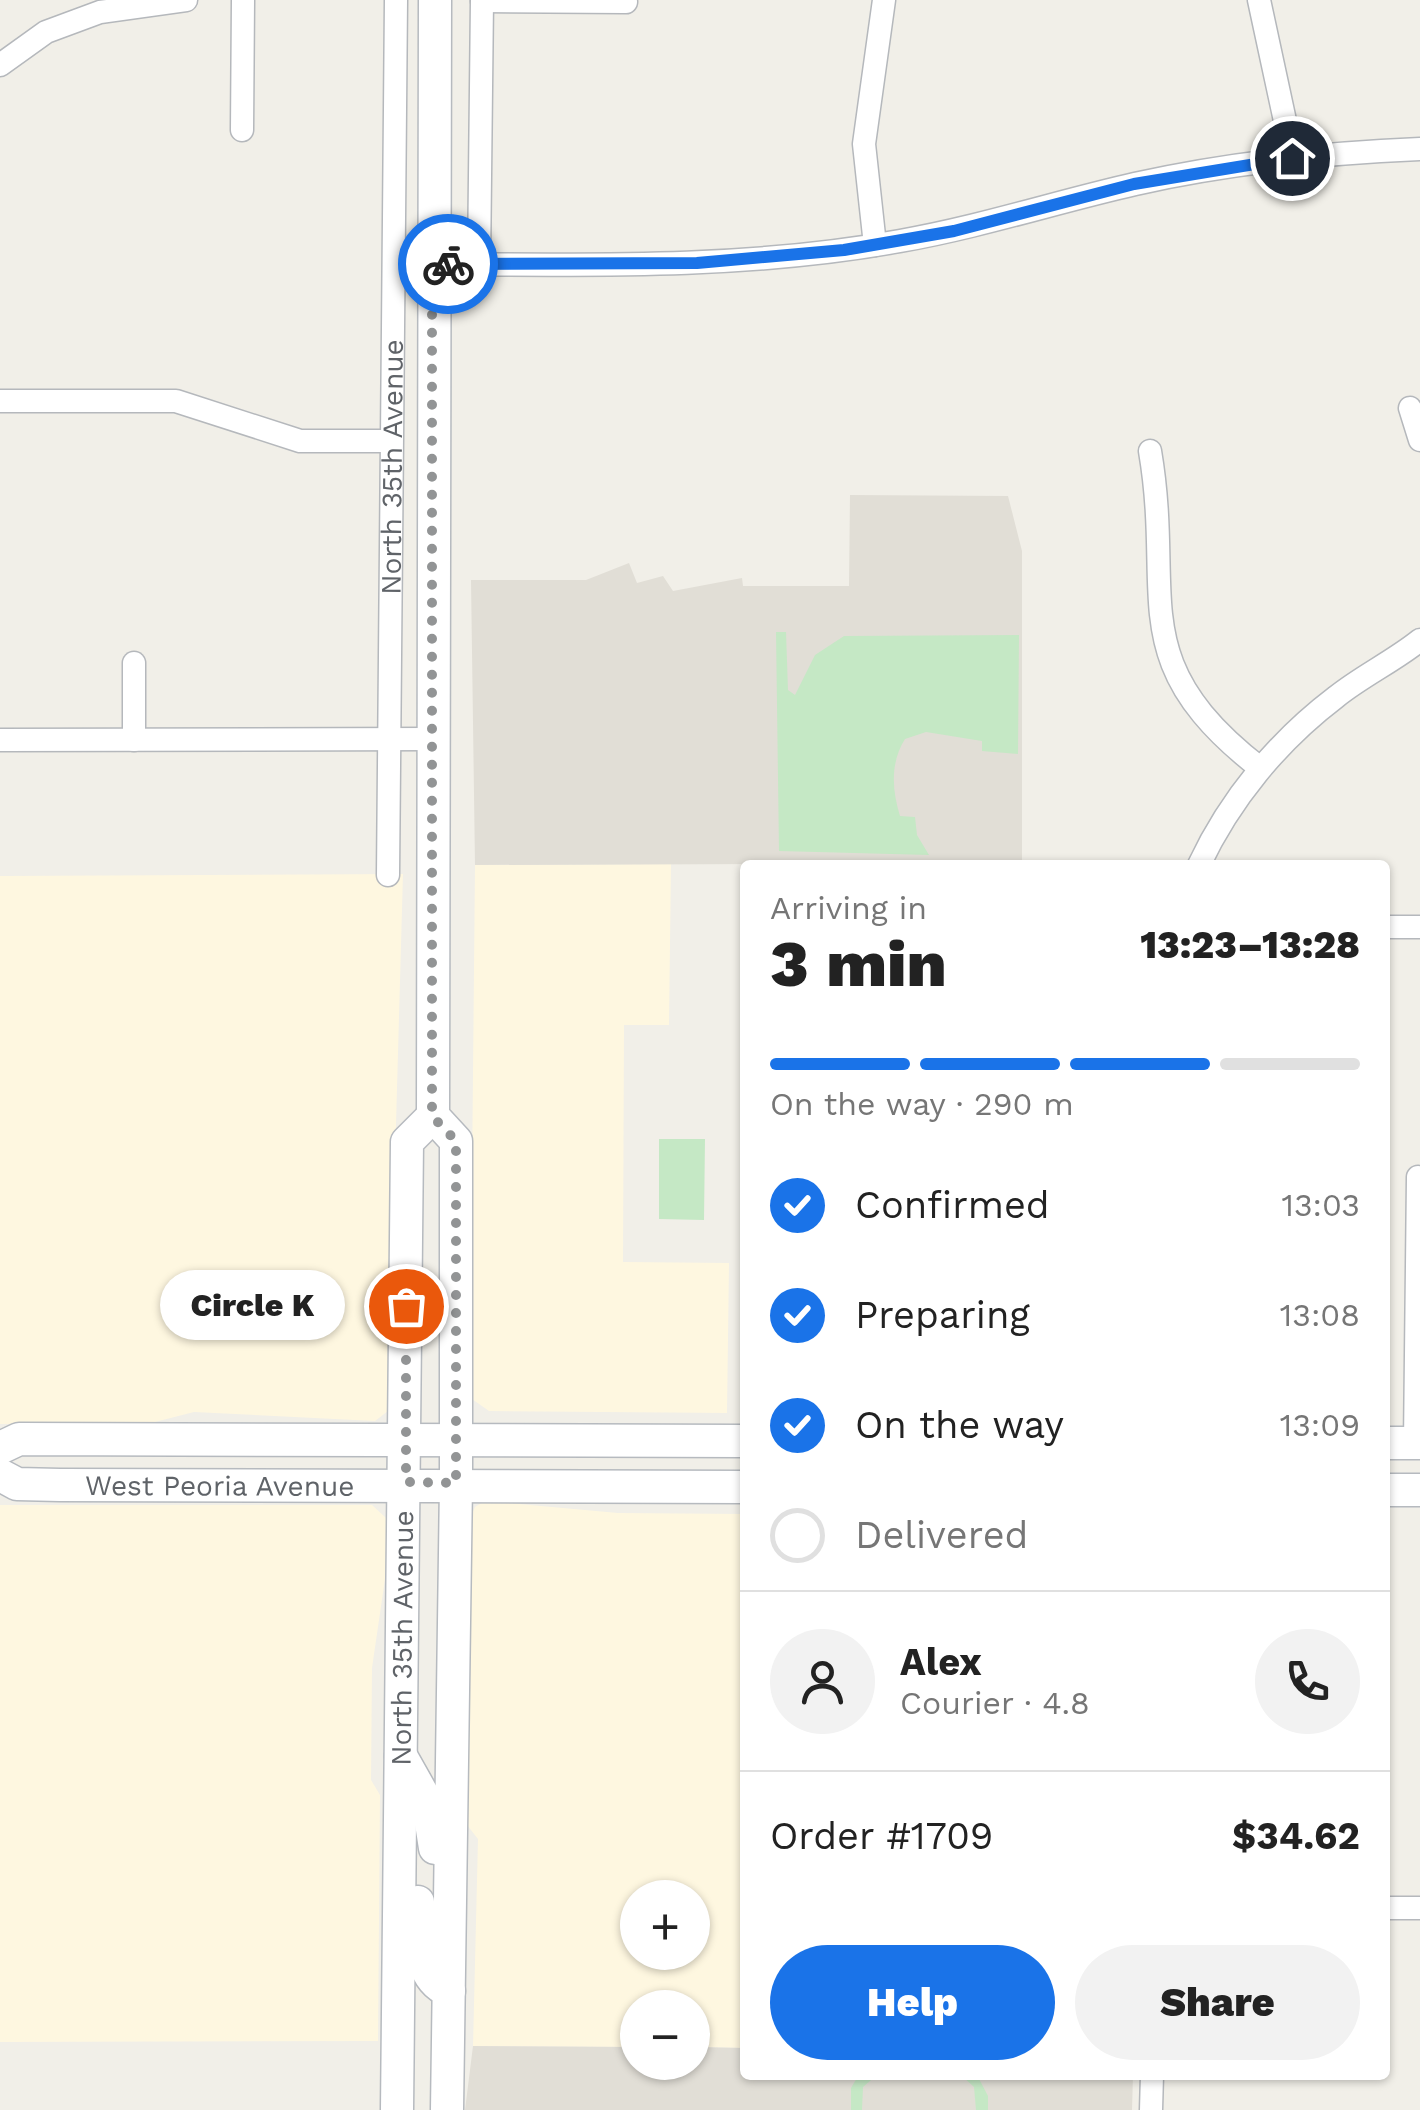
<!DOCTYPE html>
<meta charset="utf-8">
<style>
body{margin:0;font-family:"Work Sans",sans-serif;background:#f2f2f2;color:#222;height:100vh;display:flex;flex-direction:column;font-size:38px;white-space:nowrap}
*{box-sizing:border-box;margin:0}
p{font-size:32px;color:#767676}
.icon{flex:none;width:55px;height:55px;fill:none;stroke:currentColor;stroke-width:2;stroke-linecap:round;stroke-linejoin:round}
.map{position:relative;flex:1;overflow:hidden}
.details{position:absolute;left:740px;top:860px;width:650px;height:1220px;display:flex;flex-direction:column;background:#fff;border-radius:10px;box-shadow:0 2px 8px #0004}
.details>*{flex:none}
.controls{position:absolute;left:620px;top:1880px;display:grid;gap:20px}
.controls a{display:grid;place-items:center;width:90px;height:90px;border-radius:50%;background:#fff;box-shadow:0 2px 8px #0004;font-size:50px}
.pin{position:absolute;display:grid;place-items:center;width:85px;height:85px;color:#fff;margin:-42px;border:5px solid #fff;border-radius:50%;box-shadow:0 2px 10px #0007}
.courier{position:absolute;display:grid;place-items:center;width:100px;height:100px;margin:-50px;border:8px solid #1a73e8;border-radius:50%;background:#fff;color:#222;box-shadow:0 2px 12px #0007}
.bubble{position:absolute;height:70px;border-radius:35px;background:#fff;box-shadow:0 2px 8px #0004;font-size:32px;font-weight:800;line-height:70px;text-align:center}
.summary em{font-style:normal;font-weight:800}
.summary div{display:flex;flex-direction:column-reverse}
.summary{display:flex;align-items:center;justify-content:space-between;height:170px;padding:0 30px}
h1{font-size:65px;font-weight:800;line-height:75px}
.bar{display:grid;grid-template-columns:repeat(4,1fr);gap:15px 10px;align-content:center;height:120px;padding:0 30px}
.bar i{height:12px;border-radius:8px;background:#e0e0e0}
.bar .selected{background:#1a73e8}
.bar p{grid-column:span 4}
.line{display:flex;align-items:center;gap:25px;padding:0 30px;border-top:2px solid #e0e0e0}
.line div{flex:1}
.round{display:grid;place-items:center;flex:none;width:105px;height:105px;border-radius:52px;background:#f2f2f2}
ol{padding:0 30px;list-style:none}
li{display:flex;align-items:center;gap:30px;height:110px}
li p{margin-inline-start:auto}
li .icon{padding:10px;border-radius:50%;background:#1a73e8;color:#fff;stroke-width:4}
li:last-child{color:#767676}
li i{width:55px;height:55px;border:5px solid #e0e0e0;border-radius:50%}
.action{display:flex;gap:20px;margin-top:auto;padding:20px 30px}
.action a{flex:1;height:115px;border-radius:60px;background:#1a73e8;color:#fff;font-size:40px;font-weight:800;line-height:115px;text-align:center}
.action a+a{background:#f2f2f2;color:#222}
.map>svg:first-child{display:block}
.commercial{fill:#fef7e0;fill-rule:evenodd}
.education{fill:#e1ded6}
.green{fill:#c5e8c5}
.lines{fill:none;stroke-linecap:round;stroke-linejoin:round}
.minor-casing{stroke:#b5b8bc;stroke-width:25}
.secondary-casing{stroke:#b6babf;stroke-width:35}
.minor{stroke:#fff;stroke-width:22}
.secondary{stroke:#fff;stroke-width:32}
.done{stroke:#929495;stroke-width:10;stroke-dasharray:0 18}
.route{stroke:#1a73e8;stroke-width:12}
.labels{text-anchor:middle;stroke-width:9;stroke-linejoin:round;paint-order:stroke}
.street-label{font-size:28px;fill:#5f6368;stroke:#fff}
</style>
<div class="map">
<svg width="1420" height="2110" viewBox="0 0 1420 2110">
<rect width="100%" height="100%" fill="#f1efe8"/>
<!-- commercial -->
<path class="commercial" d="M671,864L669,1025H624L623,1262L729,1263L727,1413L489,1411L472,1399L470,1385L475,865Z
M403,874L388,1411L375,1421L194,1412L155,1422L0,1424V876Z
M485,1501L618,1513L745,1514V2048L693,2047L692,2008H638L637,2047L473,2046L478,1839L467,1825L470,1518L475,1507ZM638,1898H692V1952H638Z
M0,1505H372L386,1518V1572L372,1668L371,1780L380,1795L378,2041L0,2042Z"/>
<!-- education -->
<path class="education" d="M850,495L1008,496L1022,551V863L475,865L471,580H586L629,563L637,583L663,576L673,591L742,578L743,586H849Z
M473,2046L637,2047L638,2062H692L693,2047L745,2048V2075H1133L1132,2110H465Z"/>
<!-- green -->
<path class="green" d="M776,632H786L788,690L795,695L815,655L844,636L1019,635L1018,754L982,751V741L926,732L905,739C890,763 892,790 900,816L915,817L917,835L929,855L779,851Z
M659,1139H705L704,1220L659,1219Z
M877,2075L863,2087L862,2110H851V2088L858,2076Z
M961,2075H977L988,2096V2110H976L974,2087Z"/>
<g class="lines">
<!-- minor casing -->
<g class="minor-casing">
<g id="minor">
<path d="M1259,0L1293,158"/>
<path d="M482,1L626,2"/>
<path d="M0,65L46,32L100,12L186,0"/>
<path d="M242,130L243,0"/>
<path d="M875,245L864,144L884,0"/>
<path d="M433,264C588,265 746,269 900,241C980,227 1056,202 1135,184C1229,163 1324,153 1420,149"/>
<path d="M479,264L482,0"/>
<path d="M0,401H176L300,441H391"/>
<path d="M1410,408L1420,440"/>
<path d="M1150,451C1175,598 1121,660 1260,768"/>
<path d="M134,663V740"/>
<path d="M0,740L433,739"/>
<path d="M1199,865C1230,799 1278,741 1336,697C1362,676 1394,661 1420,640"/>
<path id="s1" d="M388,875L396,0"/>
<path d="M1385,927H1420"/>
<path d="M1415,1443L1418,1177"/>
<path d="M1385,1908H1420"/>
<path d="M1151,2110L1152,2075"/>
</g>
</g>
<!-- secondary casing -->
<g class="secondary-casing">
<g id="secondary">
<path d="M435,0L433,1116L456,1141V1483L447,2110"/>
<path d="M1385,1443H1420"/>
<path d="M0,1448L19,1439L745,1441"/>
<path id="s2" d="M0,1475L17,1484L60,1485L745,1487"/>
<path d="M1385,1490H1420"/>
<path d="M401,1756L428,1804L435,1848"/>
<path d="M418,1902C420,1932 416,1978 449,1991"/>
<path id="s3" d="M397,2110L407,1142L433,1116"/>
</g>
</g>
<!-- minor -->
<use href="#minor" class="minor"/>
<!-- secondary -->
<use href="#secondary" class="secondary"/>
</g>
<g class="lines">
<!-- done -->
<path class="done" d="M406,1306V1482L456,1483V1141L432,1116V264H448"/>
<!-- route -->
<path class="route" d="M448,264L697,263L844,250L954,231L1134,184L1292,158"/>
</g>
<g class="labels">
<!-- street labels -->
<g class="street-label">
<text dy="10" stroke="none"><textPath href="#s1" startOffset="408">North 35th Avenue</textPath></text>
<text dy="10" stroke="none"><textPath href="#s2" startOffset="222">West Peoria Avenue</textPath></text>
<text dy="10" stroke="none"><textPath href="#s3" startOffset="472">North 35th Avenue</textPath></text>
</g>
</g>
</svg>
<div class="controls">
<a>+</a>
<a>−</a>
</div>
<div class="pin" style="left:406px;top:1306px;background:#ea580c"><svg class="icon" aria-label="bag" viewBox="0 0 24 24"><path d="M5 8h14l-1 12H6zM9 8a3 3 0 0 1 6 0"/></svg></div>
<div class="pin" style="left:1292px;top:158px;background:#1f2937"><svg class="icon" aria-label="home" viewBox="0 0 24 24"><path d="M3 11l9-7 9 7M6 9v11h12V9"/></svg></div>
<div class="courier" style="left:448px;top:264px"><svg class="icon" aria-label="bike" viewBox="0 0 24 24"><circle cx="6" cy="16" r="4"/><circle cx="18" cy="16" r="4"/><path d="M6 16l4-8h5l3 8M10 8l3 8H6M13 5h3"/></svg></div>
<div class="bubble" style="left:160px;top:1270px;width:185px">Circle K</div>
<section class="details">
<div class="summary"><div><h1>3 min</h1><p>Arriving in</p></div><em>13:23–13:28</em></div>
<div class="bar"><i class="selected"></i><i class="selected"></i><i class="selected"></i><i></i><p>On the way · 290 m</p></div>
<ol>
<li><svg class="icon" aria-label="check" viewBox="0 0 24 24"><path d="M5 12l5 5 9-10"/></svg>Confirmed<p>13:03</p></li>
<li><svg class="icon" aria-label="check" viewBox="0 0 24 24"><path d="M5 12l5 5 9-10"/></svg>Preparing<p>13:08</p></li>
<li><svg class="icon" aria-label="check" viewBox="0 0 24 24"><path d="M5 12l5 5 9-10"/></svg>On the way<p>13:09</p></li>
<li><i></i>Delivered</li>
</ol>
<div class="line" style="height:180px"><a class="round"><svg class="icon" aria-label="person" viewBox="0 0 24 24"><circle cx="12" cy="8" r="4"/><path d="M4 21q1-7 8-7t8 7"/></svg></a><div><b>Alex</b><p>Courier · 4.8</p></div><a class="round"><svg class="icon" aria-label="phone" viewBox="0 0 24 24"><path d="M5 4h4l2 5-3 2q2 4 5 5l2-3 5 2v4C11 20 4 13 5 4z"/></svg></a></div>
<div class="line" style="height:130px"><div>Order #1709</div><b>$34.62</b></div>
<div class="action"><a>Help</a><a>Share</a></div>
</section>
</div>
